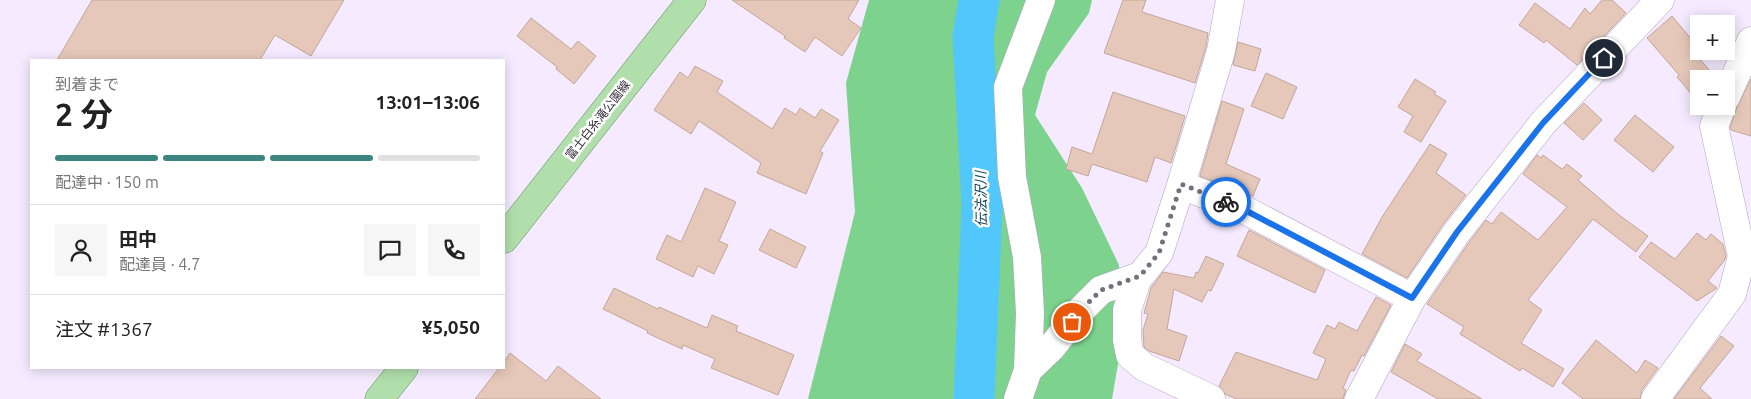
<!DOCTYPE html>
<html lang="ja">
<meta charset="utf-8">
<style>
body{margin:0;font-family:Ubuntu,"Noto Sans JP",sans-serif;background:#f6f6f6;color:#222;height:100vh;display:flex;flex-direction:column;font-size:19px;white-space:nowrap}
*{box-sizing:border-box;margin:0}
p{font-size:16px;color:#767676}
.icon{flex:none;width:28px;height:28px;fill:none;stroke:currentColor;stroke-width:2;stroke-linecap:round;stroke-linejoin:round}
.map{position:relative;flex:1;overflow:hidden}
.side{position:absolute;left:30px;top:59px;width:475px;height:310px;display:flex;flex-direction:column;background:#fff;border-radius:0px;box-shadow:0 2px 12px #0003}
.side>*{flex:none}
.fabs{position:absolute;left:1690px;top:15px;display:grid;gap:10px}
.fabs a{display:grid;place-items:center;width:45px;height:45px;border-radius:0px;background:#fff;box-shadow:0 2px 12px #0003;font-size:25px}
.pin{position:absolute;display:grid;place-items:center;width:42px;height:42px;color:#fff;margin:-21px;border:2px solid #fff;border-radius:50%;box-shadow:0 1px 5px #0007}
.courier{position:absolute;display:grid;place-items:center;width:50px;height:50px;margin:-25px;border:4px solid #1a73e8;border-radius:50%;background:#fff;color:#222;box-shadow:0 1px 6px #0007}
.head em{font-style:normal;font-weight:700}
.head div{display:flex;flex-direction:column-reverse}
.head{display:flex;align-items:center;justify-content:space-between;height:85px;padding:0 25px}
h1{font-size:32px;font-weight:700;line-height:38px}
.bar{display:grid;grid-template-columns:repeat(4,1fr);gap:8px 5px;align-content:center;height:60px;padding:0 25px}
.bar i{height:6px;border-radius:4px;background:#e0e0e0}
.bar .selected{background:#3d8580}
.bar p{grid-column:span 4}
.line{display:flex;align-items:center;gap:12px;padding:0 25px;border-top:1px solid #e0e0e0}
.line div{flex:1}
.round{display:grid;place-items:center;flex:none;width:52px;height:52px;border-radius:0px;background:#f6f6f6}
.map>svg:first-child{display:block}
.forest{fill:#7dd28e}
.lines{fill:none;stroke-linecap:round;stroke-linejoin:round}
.river{stroke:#52c7fb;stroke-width:41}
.building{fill:#e5c8b9;stroke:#c2a798}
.minor-casing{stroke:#b1a3bc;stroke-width:29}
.major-casing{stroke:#63935f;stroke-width:29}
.minor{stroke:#fff;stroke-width:28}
.major{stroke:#b1dfac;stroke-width:28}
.done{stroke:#776f7d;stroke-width:5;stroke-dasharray:0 9}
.route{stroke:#1a73e8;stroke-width:6}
.labels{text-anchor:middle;stroke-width:5;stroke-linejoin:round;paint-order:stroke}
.street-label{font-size:12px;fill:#332d37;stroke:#fff}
.water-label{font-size:14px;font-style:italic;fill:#114258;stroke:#fff}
</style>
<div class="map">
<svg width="1751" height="399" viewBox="0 0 1751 399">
<rect width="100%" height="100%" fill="#f5eaff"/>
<!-- forest -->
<path class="forest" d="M869,0H1092L1089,13L1047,72L1035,115L1082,188L1119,265L1123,335L1112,399H808L855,212L846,83Z"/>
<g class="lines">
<!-- river -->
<path class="river" d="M974,399L982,205L973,36L979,0"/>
</g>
<!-- building -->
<path class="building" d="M92,0H344L311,56L275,35L260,60H57Z
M732,0H859L848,19L861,28L842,56L815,37L805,52L784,38L785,36Z
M1123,0H1146L1142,12L1208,33L1206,47L1195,83L1104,53Z
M1602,0H1612L1626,13L1577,65L1546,40L1544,43L1519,25L1535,3L1570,29L1585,8L1590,14Z
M1672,16L1698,47L1693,51L1717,79H1699V103L1677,77L1679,75L1647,38Z
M531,18L571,49L578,41L596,56L574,84L556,69L557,67L517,36Z
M1238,42L1261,49L1255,71L1233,65Z
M695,66L723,81L717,92L772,129L785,108L796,115L800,108L815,118L821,109L839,120L820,151L823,153L806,194L757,173L761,163L699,121L691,134L654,110L680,72L688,78Z
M1266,73L1297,87L1283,119L1251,106Z
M1415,79L1436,92L1434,94L1446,101L1421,142L1404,132L1413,116L1398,107Z
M1751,79V136L1731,130L1730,127L1737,107Z
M1113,92L1185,116L1171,163L1155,157L1147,182L1092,164L1088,176L1066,169L1072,147L1092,154Z
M1222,101L1244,109L1226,164L1260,179L1253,196L1200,176Z
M1584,103L1602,120L1583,140L1564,123Z
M1635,115L1674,147L1653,172L1614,140Z
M1430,144L1447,154L1436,173L1466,195L1444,223L1407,278L1362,254L1382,217Z
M1537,155L1541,158L1543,155L1562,169L1567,164L1582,176L1578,180L1619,215L1648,236L1636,252L1593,219L1528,300L1542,310L1521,343L1564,369L1553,387L1522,368L1520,371L1460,334L1464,327L1427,304L1470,241L1486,220L1492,224L1501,212L1538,240L1567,207L1523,174Z
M705,188L736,202L719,241L728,245L714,274L698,266L693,277L656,259L667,235L681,242Z
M770,229L806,247L796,268L759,250Z
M1249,230L1325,270L1315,293L1237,256Z
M1697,233L1706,240L1711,234L1723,244L1726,256L1724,261L1708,281L1717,288L1697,301L1639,257L1651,242L1675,259Z
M1206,256L1224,264L1211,291L1208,290L1202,302L1174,289L1167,329L1187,336L1179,361L1149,351L1144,347L1143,330L1148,314L1144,313L1151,288L1163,272L1194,278L1196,272L1198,273Z
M614,288L658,309L659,307L707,328L712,315L738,326L736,331L794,355L778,395L711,368L715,359L683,345L682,349L647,333L648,331L603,309Z
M1376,297L1391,305L1364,356L1362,355L1354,371L1351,370L1343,388L1346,390L1343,399H1236L1225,394L1219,386L1236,352L1317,380L1326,359L1313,353L1327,325L1335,329L1339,322L1357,331Z
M1721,336L1734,346L1700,388L1712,399H1674Z
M1596,340L1637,373L1645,360L1658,368L1642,390L1640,399H1583L1562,383Z
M1405,344L1422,354L1417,361L1482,399H1438L1391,372Z
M510,353L546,381L558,366L601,399H475L499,368H504V362Z"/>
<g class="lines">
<!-- minor casing -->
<g class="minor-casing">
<path id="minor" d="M1230,0L1221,51L1181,185L1243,209L1412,298
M1726,97L1751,41
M1181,185L1159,253L1137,280L1127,310V340L1130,355L1144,367L1211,399
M1028,370L1051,348L1082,309L1101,290L1140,276
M1018,399L1028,370L1030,313L1027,257L1012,177L1008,87L1041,0
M1359,399L1412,298L1457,232L1543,123L1660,0
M1655,399L1732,294L1742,256L1714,126L1722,106"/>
</g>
<!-- major casing -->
<g class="major-casing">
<path id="major" d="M504,239L692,0
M379,399L404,368"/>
</g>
<!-- minor -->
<use href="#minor" class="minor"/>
<!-- major -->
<use href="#major" class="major"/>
</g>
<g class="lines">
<!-- done -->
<path class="done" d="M1072,322L1082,309L1101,290L1140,276L1159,253L1181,184L1226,202"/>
<!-- route -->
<path class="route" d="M1226,202L1243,209L1412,298L1457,232L1543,123L1604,58"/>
</g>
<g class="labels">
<!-- street labels -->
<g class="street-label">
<text transform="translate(598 120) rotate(-52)" y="4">富士白糸滝公園線</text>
</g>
<!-- water labels -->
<g class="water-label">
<text transform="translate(981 199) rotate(-91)" y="5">伝法沢川</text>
</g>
</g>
</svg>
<div class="fabs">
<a>+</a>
<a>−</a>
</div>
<div class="pin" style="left:1072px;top:322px;background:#ea580c"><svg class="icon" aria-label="bag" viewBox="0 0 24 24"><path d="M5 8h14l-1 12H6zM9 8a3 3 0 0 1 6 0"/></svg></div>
<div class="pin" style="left:1604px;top:58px;background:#1f2937"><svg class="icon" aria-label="home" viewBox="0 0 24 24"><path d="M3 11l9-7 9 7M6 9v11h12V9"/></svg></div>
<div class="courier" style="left:1226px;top:202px"><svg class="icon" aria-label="bike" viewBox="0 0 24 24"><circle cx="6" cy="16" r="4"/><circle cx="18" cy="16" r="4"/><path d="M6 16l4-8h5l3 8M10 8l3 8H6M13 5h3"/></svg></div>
<section class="side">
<div class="head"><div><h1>2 分</h1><p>到着まで</p></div><em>13:01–13:06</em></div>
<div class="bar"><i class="selected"></i><i class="selected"></i><i class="selected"></i><i></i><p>配達中 · 150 m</p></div>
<div class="line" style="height:90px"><a class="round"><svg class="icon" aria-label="person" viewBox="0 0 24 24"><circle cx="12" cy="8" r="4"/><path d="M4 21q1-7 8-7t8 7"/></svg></a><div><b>田中</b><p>配達員 · 4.7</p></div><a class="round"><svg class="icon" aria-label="chat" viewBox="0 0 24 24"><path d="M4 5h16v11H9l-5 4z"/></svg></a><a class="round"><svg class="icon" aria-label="phone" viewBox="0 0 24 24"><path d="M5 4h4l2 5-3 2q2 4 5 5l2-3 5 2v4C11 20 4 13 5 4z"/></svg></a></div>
<div class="line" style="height:65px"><div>注文 #1367</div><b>¥5,050</b></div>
</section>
</div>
